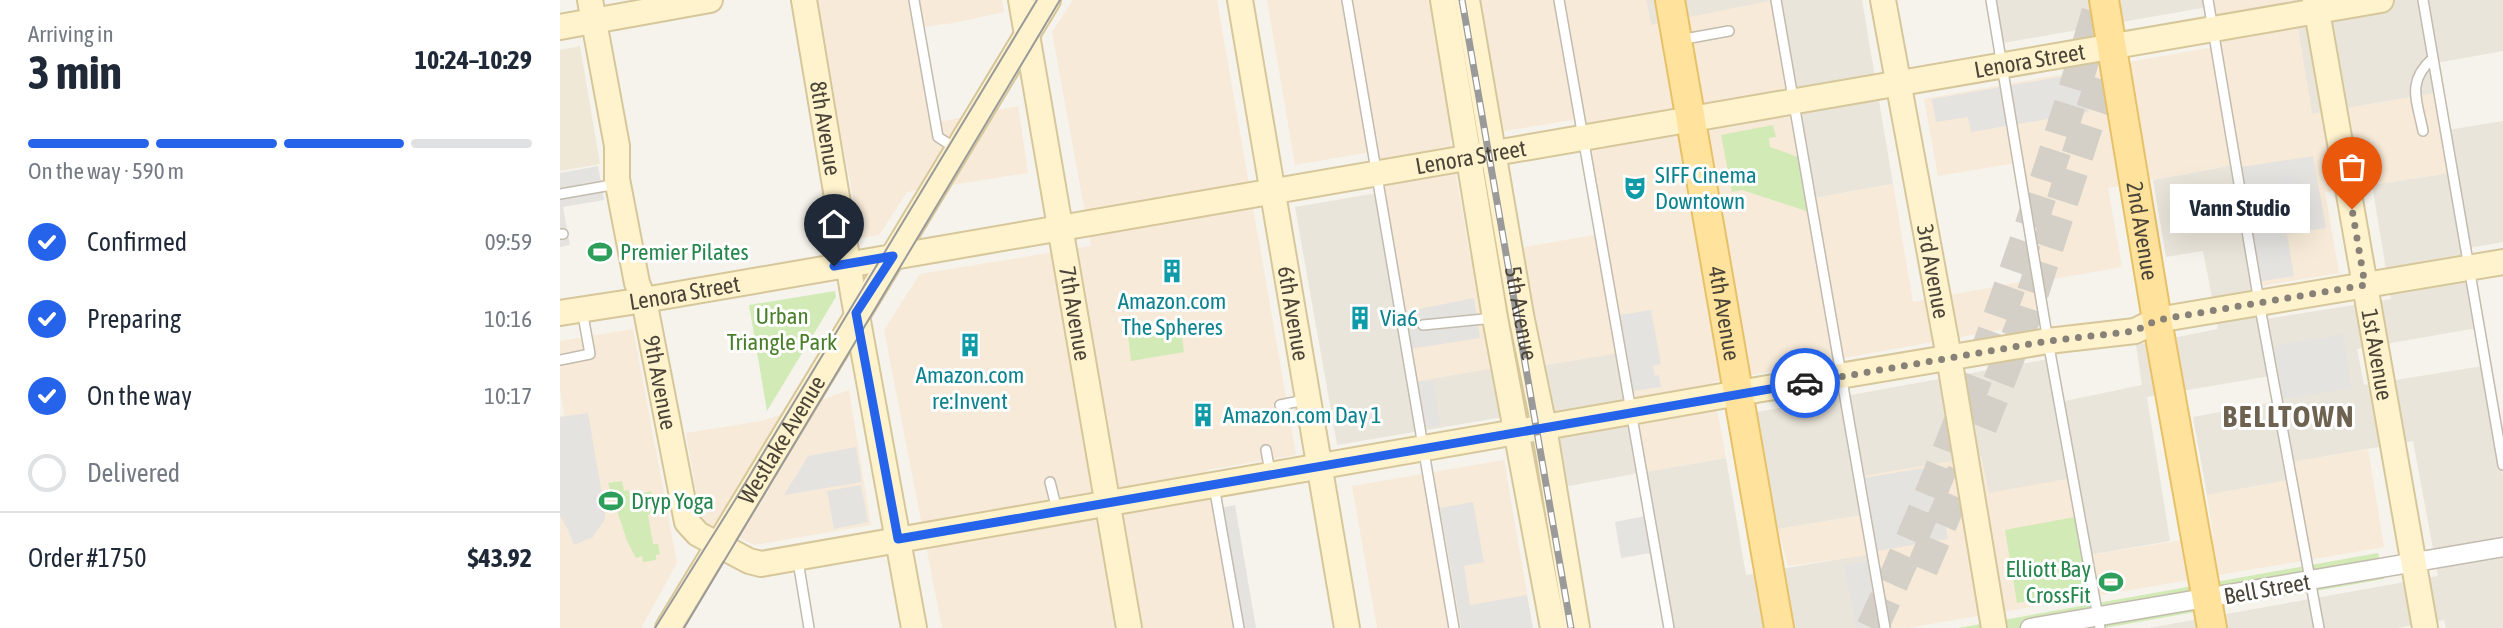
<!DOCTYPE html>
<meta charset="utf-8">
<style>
body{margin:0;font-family:"Asap Condensed",sans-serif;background:#f6f6f7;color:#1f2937;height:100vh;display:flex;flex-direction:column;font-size:26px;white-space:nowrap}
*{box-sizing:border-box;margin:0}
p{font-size:23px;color:#747a83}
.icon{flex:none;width:38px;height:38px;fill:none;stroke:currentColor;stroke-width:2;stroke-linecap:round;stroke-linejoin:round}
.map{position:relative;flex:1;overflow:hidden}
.side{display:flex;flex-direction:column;background:#fff;width:560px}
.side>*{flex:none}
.pin{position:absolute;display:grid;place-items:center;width:60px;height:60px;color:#fff;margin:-72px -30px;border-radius:50% 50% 50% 0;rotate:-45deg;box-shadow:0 0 7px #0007}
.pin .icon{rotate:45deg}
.courier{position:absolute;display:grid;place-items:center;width:70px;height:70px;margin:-35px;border:5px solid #2563eb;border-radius:50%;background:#fff;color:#222;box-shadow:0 2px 9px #0007}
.bubble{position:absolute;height:49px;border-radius:0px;background:#fff;box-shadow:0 7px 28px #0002;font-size:23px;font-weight:700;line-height:49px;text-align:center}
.overview em{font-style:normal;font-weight:700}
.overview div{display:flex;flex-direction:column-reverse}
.overview{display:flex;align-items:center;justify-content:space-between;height:119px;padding:0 28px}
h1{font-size:46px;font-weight:700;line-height:52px}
.bar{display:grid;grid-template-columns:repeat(4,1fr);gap:10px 7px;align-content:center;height:84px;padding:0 28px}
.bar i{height:9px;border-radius:5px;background:#e0e1e3}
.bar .on{background:#2563eb}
.bar p{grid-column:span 4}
.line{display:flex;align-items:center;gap:18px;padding:0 28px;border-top:2px solid #e0e1e3}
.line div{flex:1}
ol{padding:0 28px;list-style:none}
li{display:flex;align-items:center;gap:21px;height:77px}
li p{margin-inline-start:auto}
li .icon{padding:7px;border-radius:50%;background:#2563eb;color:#fff;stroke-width:4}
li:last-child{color:#747a83}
li i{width:38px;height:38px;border:4px solid #e0e1e3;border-radius:50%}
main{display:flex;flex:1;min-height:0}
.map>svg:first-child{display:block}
.residential{fill:#eae5da}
.commercial{fill:#f7ead8}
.education{fill:#efe8d6}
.green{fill:#d2eab5}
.parking{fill:#e5e3e0}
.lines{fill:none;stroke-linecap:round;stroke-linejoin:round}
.highway-tunnel{stroke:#d4d0c8;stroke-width:32;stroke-dasharray:32 16;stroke-linecap:butt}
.lane-casing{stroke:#c2bbae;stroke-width:12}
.street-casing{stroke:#c2bbae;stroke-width:21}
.secondary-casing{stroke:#d6c79b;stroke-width:28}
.primary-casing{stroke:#e6c16a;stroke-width:32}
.lane{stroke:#fff;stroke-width:9}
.street{stroke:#fff;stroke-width:18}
.secondary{stroke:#fff3cd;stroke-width:24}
.primary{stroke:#ffe39c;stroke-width:28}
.tram{stroke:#9a9a9a;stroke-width:2}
.rail-casing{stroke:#9a9a9a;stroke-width:7}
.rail{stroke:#fff;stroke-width:4.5;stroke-dasharray:13;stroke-linecap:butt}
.done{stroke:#878178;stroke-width:7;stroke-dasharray:0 12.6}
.route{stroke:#2563eb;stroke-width:9}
.labels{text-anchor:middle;stroke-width:6;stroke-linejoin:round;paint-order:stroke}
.street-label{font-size:23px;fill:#4b4439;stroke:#fff}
.culture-label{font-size:23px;fill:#0d838f;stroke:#fff;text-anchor:start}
.leisure-label{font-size:23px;fill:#27864d;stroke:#fff;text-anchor:start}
.park-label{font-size:23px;fill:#4a7f2a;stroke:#fff}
.district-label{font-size:30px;font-weight:bold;letter-spacing:2px;fill:#6e6250;stroke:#fff}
</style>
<main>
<section class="side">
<div class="overview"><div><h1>3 min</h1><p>Arriving in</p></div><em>10:24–10:29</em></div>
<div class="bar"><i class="on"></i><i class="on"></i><i class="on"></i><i></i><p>On the way · 590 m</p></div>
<ol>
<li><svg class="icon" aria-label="check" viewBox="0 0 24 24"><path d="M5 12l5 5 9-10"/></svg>Confirmed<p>09:59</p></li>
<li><svg class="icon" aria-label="check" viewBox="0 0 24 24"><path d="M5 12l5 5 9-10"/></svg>Preparing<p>10:16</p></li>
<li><svg class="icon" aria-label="check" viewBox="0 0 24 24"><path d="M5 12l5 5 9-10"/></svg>On the way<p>10:17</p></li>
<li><i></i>Delivered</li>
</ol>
<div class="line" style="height:91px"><div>Order #1750</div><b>$43.92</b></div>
</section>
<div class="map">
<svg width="1943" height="628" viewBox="0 0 1943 628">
<rect width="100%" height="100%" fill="#f6f3ec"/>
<!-- residential -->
<path class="residential" d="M1086,0H1302L1333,184L1248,199L1091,25Z
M1435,0H1651L1653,6L1443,43Z
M1733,0H1943V51L1871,64L1876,93L1752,114Z
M1943,121V242L1903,249L1917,328L1797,349L1804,385L1923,366L1943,477V628H1886L1884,620L1838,628H1589L1878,576L1853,441L1727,463L1729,480L1647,495L1633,417L1713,402L1710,376L1587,397L1610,541L1529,555L1428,493L1421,456L1303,515L1218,529L1197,412L1494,358L1500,402L1582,385L1576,345L1658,329L1643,251L1606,257L1593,180L1673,165L1700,320L1831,299L1812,185L1889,173L1882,131Z
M823,192L929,369L985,365L1064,352L1085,472L1166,458L1186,575L1310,554L1323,628H1112L1085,472L998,488L985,410L777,445L735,207Z"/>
<!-- commercial -->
<path class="commercial" d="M263,0H442L444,12L394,23L362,27L379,122L458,106L468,173L347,192L319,235L301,238L255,1Z
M513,0H657L736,455L647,470L675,628H382L324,330L360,274L531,246L492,32Z
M707,0H1086L1091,25L1213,0L1248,199L1333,184L1353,302L1476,279L1483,322L1152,382L1166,458L1085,472L1024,118L890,140L910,257L1039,234L1060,353L985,365L929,369L854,382L816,151L735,165Z
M1651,0H1733L1752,114L1876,93L1889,173L1765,192L1779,273L1695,287L1673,165L1548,188L1562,267L1482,281L1462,162L1378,176L1364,99L1659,46Z
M73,329L117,563L81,628H0V417L4,415L0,389V341Z
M289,390L311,525L195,545L141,521L126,433L202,421Z
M1808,449L1824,547L1347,628H1323L1310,555L1228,566L1218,529L1303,515L1297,477L1421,456L1429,493L1517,477L1530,555L1653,535L1647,495L1729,480L1726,463Z
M944,460L973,628H817L792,486Z"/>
<!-- education -->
<path class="education" d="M20,46L40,164L0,171V50Z"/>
<!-- green -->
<path class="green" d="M1213,125L1216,137L1209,138L1210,147L1238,157L1249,212L1182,190L1172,192L1161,135Z
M275,291L276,297L207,411L189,305Z
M575,322L591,325L595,330H621L624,352L571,361L567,327Z
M62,481L64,491L68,490L71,496L91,491L94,501L92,503V513L88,515L93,544H98L100,554L96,555V560L83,562L82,556L76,558L67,541L48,483Z
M1515,517L1527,589L1457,603L1445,530Z
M1818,553L1824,579L1544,628H1398Z"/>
<!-- parking -->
<path class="parking" d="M1522,73L1529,112L1411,132L1408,117L1376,122L1372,99Z
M1753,156L1766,228L1727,234L1734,276L1701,281L1681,167Z
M38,166L44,200L3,207L10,245L0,247V173Z
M914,298L920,338L850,349L844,312Z
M1091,310L1101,364L1093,366L1095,376L1099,375L1101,387L1073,391L1060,315Z
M1783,334L1792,388L1723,399L1714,346Z
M873,380L881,425L863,428L856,383Z
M28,413L45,511V519L33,537L14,545L8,530L0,516V417Z
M296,447L302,482L224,495L248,456Z
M1375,466L1388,539L1317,551L1304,478Z
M301,485L308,522L274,529L267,491Z
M913,502L924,562L904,566L910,605L967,595L973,628H901L880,508Z
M675,505L696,628H681L660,508Z
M1085,516L1091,553L1061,558L1055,522Z
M1307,561L1319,627L1296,628L1284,565Z"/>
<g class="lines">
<!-- highway-tunnel -->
<path class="highway-tunnel" d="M1421,427L1466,314L1543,76L1554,36
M1362,569L1403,472
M1312,628C1406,425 1479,214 1541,0"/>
<!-- lane casing -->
<g class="lane-casing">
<path id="lane" d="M354,0L378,137L395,148
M787,0L894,628
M999,0L1109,628
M1216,0L1325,628
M1431,0L1488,341L1540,628
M1648,0L1699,302L1759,628
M1863,0L1943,465
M1119,40L1169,31
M1863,131C1857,100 1846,82 1873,58
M0,194L57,184
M0,234H3
M863,325L934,318
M0,360L30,354L22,310
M720,405L745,400
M706,450L710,472
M490,482L497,510
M654,486L679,628
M238,561L249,628"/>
</g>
<!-- street casing -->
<g class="street-casing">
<path id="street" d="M1470,628L1943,547"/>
</g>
<!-- secondary casing -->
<g class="secondary-casing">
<g id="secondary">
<path id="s1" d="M30,0L57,146V179L77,283L84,300L127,522L138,534L189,561L201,564L1202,389L1488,341L1575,331L1597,320L1943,262"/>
<path id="s2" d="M244,0L294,299L354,628"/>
<path id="s3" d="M461,0L569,628"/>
<path id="s4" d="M680,0L787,628"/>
<path d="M883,0L935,318L993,628"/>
<path id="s5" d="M907,0L961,315L984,427L1017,628"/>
<path id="s6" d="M1323,0L1389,357L1434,628"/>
<path id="s7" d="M1755,0L1865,628"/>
<path d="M0,27L150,0"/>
<path id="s8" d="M0,313L84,300L1821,0"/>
<path id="s9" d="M108,628L488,0"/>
</g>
</g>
<!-- primary casing -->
<g class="primary-casing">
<g id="primary">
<path id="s10" d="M1110,0L1219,628"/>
<path id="s11" d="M1544,0L1597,320L1652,628"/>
</g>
</g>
<!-- lane -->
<use href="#lane" class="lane"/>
<!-- street -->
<use href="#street" class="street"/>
<!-- secondary -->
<use href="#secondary" class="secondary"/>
<!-- primary -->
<use href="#primary" class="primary"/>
<!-- tram -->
<path class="tram" d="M95,628L175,500L477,0
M124,628L500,0"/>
<!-- rail casing -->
<g class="rail-casing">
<path id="rail" d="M902,0L1011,628"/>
</g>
<!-- rail -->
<use href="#rail" class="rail"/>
</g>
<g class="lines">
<!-- done -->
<path class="done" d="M1245,383L1488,341L1575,331L1597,320L1805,285L1792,209"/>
<!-- route -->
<path class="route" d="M274,266L333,256L296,313L338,539L1245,383"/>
</g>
<!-- icons -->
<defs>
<g id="theatre-bare" transform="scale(1.89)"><path d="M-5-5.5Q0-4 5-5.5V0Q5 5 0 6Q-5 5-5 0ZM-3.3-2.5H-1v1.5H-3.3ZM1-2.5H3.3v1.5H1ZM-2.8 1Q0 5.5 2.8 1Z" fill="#0f9aa8" stroke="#fff" stroke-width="2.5" paint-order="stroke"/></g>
<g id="stadium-bare" transform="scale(1.89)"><path d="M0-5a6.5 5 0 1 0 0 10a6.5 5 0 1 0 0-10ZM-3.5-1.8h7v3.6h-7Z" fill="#2e9e5b" stroke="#fff" stroke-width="2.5" paint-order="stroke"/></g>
<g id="building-bare" transform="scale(1.89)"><path d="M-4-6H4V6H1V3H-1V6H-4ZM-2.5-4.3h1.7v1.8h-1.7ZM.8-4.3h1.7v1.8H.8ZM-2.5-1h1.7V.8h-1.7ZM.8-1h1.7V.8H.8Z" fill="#0f9aa8" stroke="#fff" stroke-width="2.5" paint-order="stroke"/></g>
</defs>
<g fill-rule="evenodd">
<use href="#theatre-bare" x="1075" y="188"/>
<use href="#stadium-bare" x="40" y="252"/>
<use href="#building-bare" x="612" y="271"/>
<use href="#building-bare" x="800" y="318"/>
<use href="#building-bare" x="410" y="345"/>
<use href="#building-bare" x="643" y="415"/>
<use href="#stadium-bare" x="51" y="501"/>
<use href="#stadium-bare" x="1551" y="582"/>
</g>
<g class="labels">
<!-- street labels -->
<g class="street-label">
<text dy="8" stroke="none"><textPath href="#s8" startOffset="1491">Lenora Street</textPath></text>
<text dy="8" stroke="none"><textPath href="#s2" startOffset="130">8th Avenue</textPath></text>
<text dy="8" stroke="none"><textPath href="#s8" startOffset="924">Lenora Street</textPath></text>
<text dy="8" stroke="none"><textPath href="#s11" startOffset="234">2nd Avenue</textPath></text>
<text dy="8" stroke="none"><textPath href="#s6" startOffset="276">3rd Avenue</textPath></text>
<text dy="8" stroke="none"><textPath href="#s8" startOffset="126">Lenora Street</textPath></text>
<text dy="8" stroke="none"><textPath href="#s3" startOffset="318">7th Avenue</textPath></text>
<text dy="8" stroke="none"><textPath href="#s4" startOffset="318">6th Avenue</textPath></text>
<text dy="8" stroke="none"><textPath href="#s5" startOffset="318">5th Avenue</textPath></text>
<text dy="8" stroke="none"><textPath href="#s10" startOffset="318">4th Avenue</textPath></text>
<text dy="8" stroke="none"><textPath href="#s7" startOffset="360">1st Avenue</textPath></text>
<text dy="8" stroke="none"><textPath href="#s1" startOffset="390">9th Avenue</textPath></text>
<text dy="8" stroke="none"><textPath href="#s9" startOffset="220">Westlake Avenue</textPath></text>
<text transform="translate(1707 589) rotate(-10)" y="8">Bell Street</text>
</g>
<!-- culture labels -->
<g class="culture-label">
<text x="1095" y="183">SIFF Cinema<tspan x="1095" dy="26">Downtown</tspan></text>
<text x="612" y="309" text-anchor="middle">Amazon.com<tspan x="612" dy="26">The Spheres</tspan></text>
<text x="820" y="326">Via6</text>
<text x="410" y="383" text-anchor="middle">Amazon.com<tspan x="410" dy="26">re:Invent</tspan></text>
<text x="663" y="423">Amazon.com Day 1</text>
</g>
<!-- leisure labels -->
<g class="leisure-label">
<text x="60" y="260">Premier Pilates</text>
<text x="71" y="509">Dryp Yoga</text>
<text x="1531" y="577" text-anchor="end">Elliott Bay<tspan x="1531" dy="26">CrossFit</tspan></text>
</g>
<!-- park labels -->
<g class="park-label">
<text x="222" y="324">Urban<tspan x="222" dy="26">Triangle Park</tspan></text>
</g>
<!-- district labels -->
<g class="district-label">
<text x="1729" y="427">BELLTOWN</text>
</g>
</g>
</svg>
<div class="pin" style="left:1792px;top:209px;background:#ea580c"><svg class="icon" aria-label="bag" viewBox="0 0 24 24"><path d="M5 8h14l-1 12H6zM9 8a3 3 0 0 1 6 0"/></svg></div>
<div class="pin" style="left:274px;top:266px;background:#1f2937"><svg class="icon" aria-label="home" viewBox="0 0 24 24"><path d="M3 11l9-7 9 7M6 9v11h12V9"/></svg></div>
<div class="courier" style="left:1245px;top:383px"><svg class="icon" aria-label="car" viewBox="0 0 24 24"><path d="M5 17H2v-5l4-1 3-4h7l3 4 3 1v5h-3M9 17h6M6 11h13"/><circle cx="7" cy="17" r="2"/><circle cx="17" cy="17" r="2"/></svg></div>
<div class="bubble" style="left:1610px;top:184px;width:140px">Vann Studio</div>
</div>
</main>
